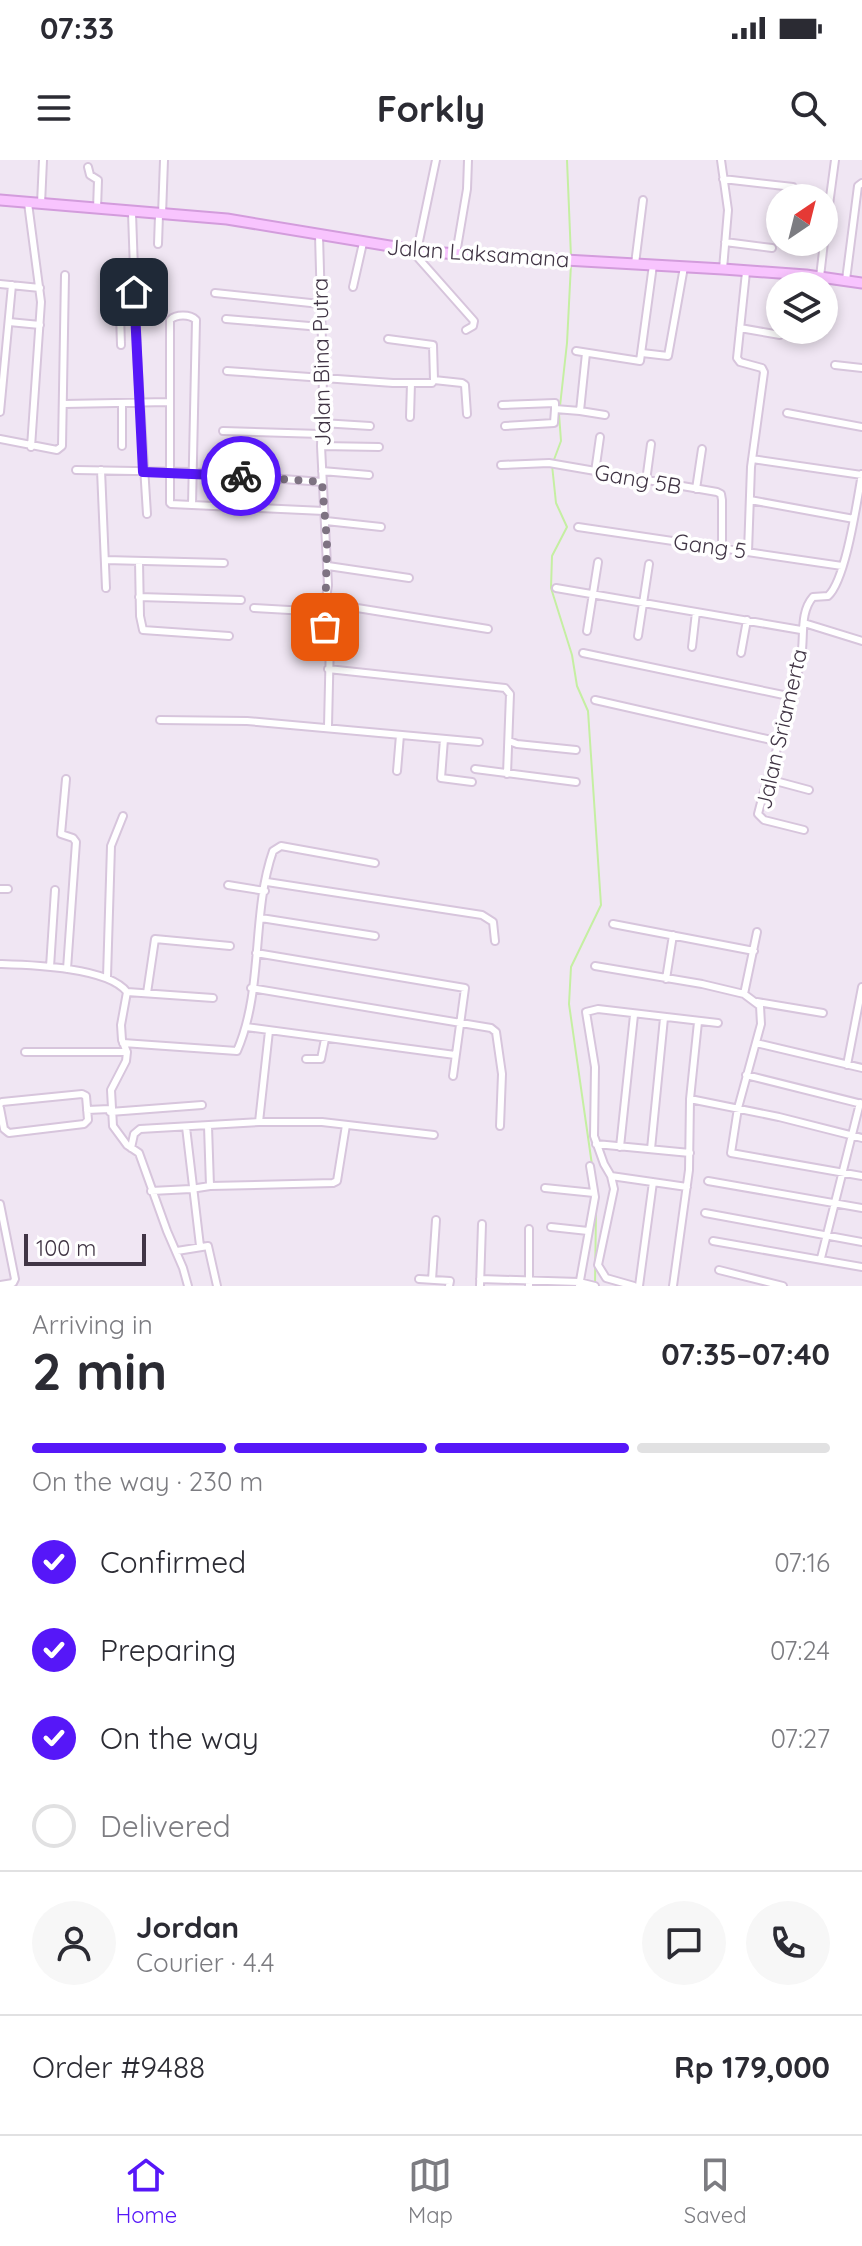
<!DOCTYPE html>
<meta charset="utf-8">
<style>
body{margin:0;font-family:Quicksand,sans-serif;background:#f7f7f7;color:#2b2b33;height:100vh;display:flex;flex-direction:column;font-size:30px;white-space:nowrap}
*{box-sizing:border-box;margin:0}
p{font-size:26px;color:#7c7c81}
.icon{flex:none;width:44px;height:44px;fill:none;stroke:currentColor;stroke-width:2;stroke-linecap:round;stroke-linejoin:round}
.map{position:relative;height:1126px;overflow:hidden}
.panel{display:flex;flex-direction:column;background:#fff;flex:1}
.panel>*{flex:none}
.needle{width:52px;rotate:35deg}
.fabs{position:absolute;left:766px;top:24px;display:grid;gap:16px}
.fabs a{display:grid;place-items:center;width:72px;height:72px;border-radius:50%;background:#fff;box-shadow:0 4px 12px #0003;font-size:40px}
.scale{position:absolute;left:24px;bottom:20px;width:122px;box-sizing:border-box;padding-left:8px;border:4px solid #413545;border-top:0;font-size:22px;line-height:28px;white-space:nowrap;color:#413545;-webkit-text-stroke:6px #fff;paint-order:stroke}
.pin{position:absolute;display:grid;place-items:center;width:68px;height:68px;color:#fff;margin:-34px;border-radius:16px;box-shadow:0 4px 12px #0006}
.courier{position:absolute;display:grid;place-items:center;width:80px;height:80px;margin:-40px;border:6px solid #5617f8;border-radius:50%;background:#fff;color:#222;box-shadow:0 2px 10px #0007}
.summary em{font-style:normal;font-weight:700}
.summary div{display:flex;flex-direction:column-reverse}
.summary{display:flex;align-items:center;justify-content:space-between;height:136px;padding:0 32px}
h1{font-size:52px;font-weight:700;line-height:60px}
.bar{display:grid;grid-template-columns:repeat(4,1fr);gap:12px 8px;align-content:center;height:96px;padding:0 32px}
.bar i{height:10px;border-radius:6px;background:#e1e1e2}
.bar .active{background:#5617f8}
.bar p{grid-column:span 4}
.line{display:flex;align-items:center;gap:20px;padding:0 32px;border-top:2px solid #e1e1e2}
.line div{flex:1}
.round{display:grid;place-items:center;flex:none;width:84px;height:84px;border-radius:42px;background:#f7f7f7}
ol{padding:0 32px;list-style:none}
li{display:flex;align-items:center;gap:24px;height:88px}
li p{margin-inline-start:auto}
li .icon{padding:8px;border-radius:50%;background:#5617f8;color:#fff;stroke-width:4}
li:last-child{color:#7c7c81}
li i{width:44px;height:44px;border:4px solid #e1e1e2;border-radius:50%}
.status{display:flex;justify-content:space-between;align-items:center;height:56px;padding:0 40px;background:#fff;direction:ltr}
.status svg{height:22px;fill:currentColor}
header{display:flex;justify-content:space-between;align-items:center;height:104px;padding:0 32px;background:#fff;font-size:36px;font-weight:700}
.tabs{display:flex;justify-content:space-around;align-items:center;height:112px;border-top:2px solid #e1e1e2;background:#fff;font-size:22px;color:#7c7c81}
.tabs a{display:grid;justify-items:center;gap:4px}
.tabs .active{color:#5617f8}
.map>svg:first-child{display:block}
.lines{fill:none;stroke-linecap:round;stroke-linejoin:round}
.stream{stroke:#c5efa2;stroke-width:2}
.street-casing{stroke:#d7c5dc;stroke-width:10}
.secondary-casing{stroke:#d39cdc;stroke-width:13}
.street{stroke:#fff;stroke-width:6}
.secondary{stroke:#f8c4fe;stroke-width:9}
.done{stroke:#7e7382;stroke-width:8;stroke-dasharray:0 14.4}
.route{stroke:#5617f8;stroke-width:10}
.labels{text-anchor:middle;stroke-width:7;stroke-linejoin:round;paint-order:stroke}
.street-label{font-size:22px;fill:#413545;stroke:#fff}
</style>
<div class="status"><b>07:33</b><svg viewBox="0 0 49 12"><path d="M0 12V9h3v3zM5 12V6h3v6zM10 12V3h3v9zM15 12V0h3v12zM26 1h20v11H26zM47 4h2v5h-2z"/></svg></div>
<header><svg class="icon" aria-label="menu" viewBox="0 0 24 24"><path d="M4 6h16M4 12h16M4 18h16"/></svg>Forkly<svg class="icon" aria-label="search" viewBox="0 0 24 24"><circle cx="10" cy="10" r="6"/><path d="M15 15l6 6"/></svg></header>
<div class="map">
<svg width="862" height="1126" viewBox="0 0 862 1126">
<rect width="100%" height="100%" fill="#f0e6f3"/>
<g class="lines">
<!-- stream -->
<path class="stream" d="M567,0L571,97
M560,246L567,183L571,104
M559,254L561,281L552,305L556,343L567,367L552,396L551,428L572,495L577,526L588,551L601,745L571,807L569,844L592,1005
M595,1125L596,1051"/>
<!-- street casing -->
<g class="street-casing">
<path id="street" d="M721,0L728,50L723,109
M88,7L90,15L98,20L97,49
M723,19L793,27
M28,43L41,142L31,287
M41,44L43,0
M132,53L137,195L147,354
M162,55L164,0
M319,75L323,218L321,286L328,425L324,452L325,467L330,480L328,566
M725,82L772,88
M824,82L835,0
M158,84L159,55
M412,91L474,161L473,166L466,170
M417,91L436,0
M456,94L467,29L468,0
M635,104L643,40
M746,112L737,198L740,202L762,208L764,212L751,307L748,392
M820,117L824,82
M846,120L858,26L862,23
M0,124L40,128
M353,127L363,83
M215,133L320,144
M226,159L321,167
M9,162L40,165
M740,168L780,175
M388,179L433,185L434,220
M121,185L119,122L121,119L134,118
M576,191L640,201L653,105
M586,193L580,251L605,255
M642,193L668,196L684,107
M835,205L862,208
M227,211L393,223H432L434,220L462,223L465,225L467,254
M64,244L168,242
M502,245L555,243V249L580,251
M0,252L12,125
M787,253L862,267
M410,257L411,223
M322,263L370,266
M505,266L554,263L555,249
M223,271L321,274
M0,279L57,290L62,286L65,115
M122,286V245
M321,286L379,287
M752,299L862,315
M501,305L549,303L717,332L721,334L722,340V388
M76,310L192,312L322,322
M101,310L106,428
M322,311L369,315
M595,312L600,277
M646,321L651,284
M696,329L702,289
M750,340L854,359
M192,345L196,160C190,154 176,154 170,160V343L171,344L192,345L324,351
M326,361L381,367
M578,367L842,406
M105,400L224,403
M139,401L140,456L143,470L229,476
M328,406L409,418
M556,428L801,470
M139,437L241,440
M326,443L488,469
M254,448L324,452
M804,463L862,481
M587,471L598,402
M638,476L649,404
M692,487L696,452
M583,493L793,537
M741,493L747,460
M328,509L505,528L510,534L507,614
M595,540L780,582
M160,560L247,561L479,582
M444,579L441,618L472,622
M509,581L517,584L576,590
M475,609L576,622
M397,611L400,575
M66,619L61,674L73,678L76,682L67,809
M768,619L809,630
M804,670L764,660L758,654C771,601 792,551 801,497C805,477 799,453 813,437L828,436C846,420 857,341 862,314
M267,722L482,755L493,762L495,781
M228,725L265,731
M0,729H8
M261,758L375,776
M613,764L754,791
M256,793L465,828L453,916
M0,804C31,805 108,807 127,832L121,865L122,880L127,892L126,901L111,930L113,966L127,985L139,993L167,1071L183,1108L188,1126
M595,806L702,824L744,834L760,846L761,864L738,948L731,993L862,1016
M50,807L55,730
M107,817L111,686L123,656
M666,819L673,775
M251,828L491,868L496,872L502,914L500,966
M127,832L213,838
M147,833L155,779L230,786
M744,834L757,772
M757,842L823,853
M246,867L455,895
M123,883L237,891C264,829 251,754 273,691L281,686L375,703
M756,883L862,908
M25,892H127
M306,899H321L325,879
M847,905L862,827
M746,915L862,944
M690,939L779,957L862,978
M0,944L2,942L82,934L86,936L88,960L84,964L9,973L4,969L0,948
M87,950L110,949
M110,952L202,945
M259,962L269,871
M208,966L210,1026
M186,967L200,1086
M596,984L690,993
M620,987L634,855
M131,988L134,974L140,969L259,962H322L434,975
M651,989L664,858
M611,1016L687,1027
M708,1021L862,1048
M545,1028L594,1033
M151,1031L191,1029L210,1026L333,1023L337,1021L346,965
M0,1044L15,1119L13,1123L0,1125
M705,1053L862,1082
M551,1067L588,1071
M713,1081L862,1107
M177,1091L208,1086L217,1126
M821,1098L860,943
M719,1110L783,1126
M419,1119L450,1121L449,1126
M480,1119L579,1122L595,1126
M432,1120L436,1060
M480,1126L482,1064
M529,1126V1069
M579,1126L595,1037L590,1006
M634,1126L606,1118L598,1105L614,1029L611,1016L604,1004L594,976L595,907L586,852L598,849L718,863
M639,1126L653,1022
M673,1126L689,1010L690,939L698,862"/>
</g>
<!-- secondary casing -->
<g class="secondary-casing">
<path id="secondary" d="M0,40L227,59L426,92L723,109L806,115L862,123"/>
</g>
<!-- street -->
<use href="#street" class="street"/>
<!-- secondary -->
<use href="#secondary" class="secondary"/>
</g>
<g class="lines">
<!-- done -->
<path class="done" d="M241,316L322,322L327,382L325,467"/>
<!-- route -->
<path class="route" d="M134,132L143,312L241,316"/>
</g>
<g class="labels">
<!-- street labels -->
<g class="street-label">
<text transform="translate(478 93) rotate(4)" y="8">Jalan Laksamana</text>
<text transform="translate(321 202) rotate(-91)" y="8">Jalan Bina Putra</text>
<text transform="translate(638 319) rotate(10)" y="8">Gang 5B</text>
<text transform="translate(710 386) rotate(8)" y="8">Gang 5</text>
<text transform="translate(781 569) rotate(-77)" y="8">Jalan Sriamerta</text>
</g>
</g>
</svg>
<div class="fabs">
<a><svg class="needle" viewBox="-14 -14 28 28"><path d="M0-13l5 13h-10z" fill="#e53935"/><path d="M0 13l5-13h-10z" fill="#7c7c81"/></svg></a>
<a><svg class="icon" aria-label="layers" viewBox="0 0 24 24"><path d="M12 4l9 5-9 5-9-5zM3 14l9 5 9-5"/></svg></a>
</div>
<div class="scale">100 m</div>
<div class="pin" style="left:325px;top:467px;background:#ea580c"><svg class="icon" aria-label="bag" viewBox="0 0 24 24"><path d="M5 8h14l-1 12H6zM9 8a3 3 0 0 1 6 0"/></svg></div>
<div class="pin" style="left:134px;top:132px;background:#1f2937"><svg class="icon" aria-label="home" viewBox="0 0 24 24"><path d="M3 11l9-7 9 7M6 9v11h12V9"/></svg></div>
<div class="courier" style="left:241px;top:316px"><svg class="icon" aria-label="bike" viewBox="0 0 24 24"><circle cx="6" cy="16" r="4"/><circle cx="18" cy="16" r="4"/><path d="M6 16l4-8h5l3 8M10 8l3 8H6M13 5h3"/></svg></div>
</div>
<section class="panel">
<div class="summary"><div><h1>2 min</h1><p>Arriving in</p></div><em>07:35–07:40</em></div>
<div class="bar"><i class="active"></i><i class="active"></i><i class="active"></i><i></i><p>On the way · 230 m</p></div>
<ol>
<li><svg class="icon" aria-label="check" viewBox="0 0 24 24"><path d="M5 12l5 5 9-10"/></svg>Confirmed<p>07:16</p></li>
<li><svg class="icon" aria-label="check" viewBox="0 0 24 24"><path d="M5 12l5 5 9-10"/></svg>Preparing<p>07:24</p></li>
<li><svg class="icon" aria-label="check" viewBox="0 0 24 24"><path d="M5 12l5 5 9-10"/></svg>On the way<p>07:27</p></li>
<li><i></i>Delivered</li>
</ol>
<div class="line" style="height:144px"><a class="round"><svg class="icon" aria-label="person" viewBox="0 0 24 24"><circle cx="12" cy="8" r="4"/><path d="M4 21q1-7 8-7t8 7"/></svg></a><div><b>Jordan</b><p>Courier · 4.4</p></div><a class="round"><svg class="icon" aria-label="chat" viewBox="0 0 24 24"><path d="M4 5h16v11H9l-5 4z"/></svg></a><a class="round"><svg class="icon" aria-label="phone" viewBox="0 0 24 24"><path d="M5 4h4l2 5-3 2q2 4 5 5l2-3 5 2v4C11 20 4 13 5 4z"/></svg></a></div>
<div class="line" style="height:104px"><div>Order #9488</div><b>Rp 179,000</b></div>
</section>
<nav class="tabs">
<a class="active"><svg class="icon" aria-label="home" viewBox="0 0 24 24"><path d="M3 11l9-7 9 7M6 9v11h12V9"/></svg>Home</a>
<a><svg class="icon" aria-label="map" viewBox="0 0 24 24"><path d="M3 6l6-2 6 2 6-2v14l-6 2-6-2-6 2zM9 4v14M15 6v14"/></svg>Map</a>
<a><svg class="icon" aria-label="saved" viewBox="0 0 24 24"><path d="M7 4h10v16l-5-4-5 4z"/></svg>Saved</a>
</nav>
